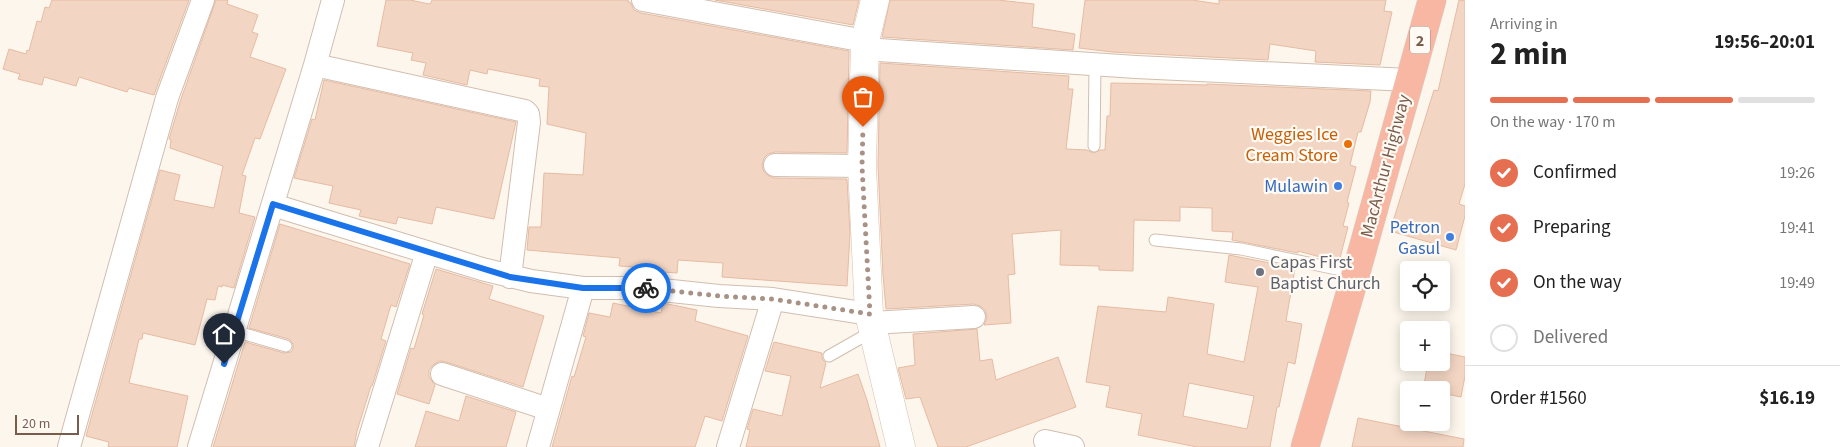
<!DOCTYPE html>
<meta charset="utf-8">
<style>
body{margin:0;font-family:"Source Sans 3",sans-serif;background:#f2f2f2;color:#222;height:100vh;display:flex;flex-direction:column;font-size:19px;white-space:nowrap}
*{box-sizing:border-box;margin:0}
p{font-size:16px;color:#767676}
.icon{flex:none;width:28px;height:28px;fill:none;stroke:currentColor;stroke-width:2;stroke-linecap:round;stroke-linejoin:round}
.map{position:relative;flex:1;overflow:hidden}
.side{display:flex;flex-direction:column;background:#fff;width:375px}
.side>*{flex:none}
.fabs{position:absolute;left:1400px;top:261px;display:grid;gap:10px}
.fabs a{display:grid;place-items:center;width:50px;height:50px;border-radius:5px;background:#fff;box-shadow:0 2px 12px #0003;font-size:25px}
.scale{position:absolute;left:15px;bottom:12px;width:64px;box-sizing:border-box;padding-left:5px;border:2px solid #7a5c4d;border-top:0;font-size:14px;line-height:18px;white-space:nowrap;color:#7a5c4d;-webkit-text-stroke:4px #fffaf3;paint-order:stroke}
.pin{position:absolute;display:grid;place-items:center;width:42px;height:42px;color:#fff;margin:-51px -21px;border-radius:50% 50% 50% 0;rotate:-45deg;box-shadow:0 0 5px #0007}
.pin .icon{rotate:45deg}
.courier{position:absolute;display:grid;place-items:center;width:50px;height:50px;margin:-25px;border:4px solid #1a73e8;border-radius:50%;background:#fff;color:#222;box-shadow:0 1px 6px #0007}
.headline em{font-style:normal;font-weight:700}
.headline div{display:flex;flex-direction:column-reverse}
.headline{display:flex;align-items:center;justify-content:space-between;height:85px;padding:0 25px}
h1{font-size:32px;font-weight:700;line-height:38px}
.bar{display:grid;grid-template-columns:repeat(4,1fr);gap:8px 5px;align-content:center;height:60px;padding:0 25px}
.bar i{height:6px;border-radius:4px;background:#e0e0e0}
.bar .active{background:#e76f51}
.bar p{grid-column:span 4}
.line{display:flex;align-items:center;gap:12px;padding:0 25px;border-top:1px solid #e0e0e0}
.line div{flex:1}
ol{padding:0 25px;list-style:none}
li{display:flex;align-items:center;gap:15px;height:55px}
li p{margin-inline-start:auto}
li .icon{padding:5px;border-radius:50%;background:#e76f51;color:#fff;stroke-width:4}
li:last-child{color:#767676}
li i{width:28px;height:28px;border:2px solid #e0e0e0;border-radius:50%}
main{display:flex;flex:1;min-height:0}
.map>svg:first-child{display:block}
.building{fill:#f3d5c3;stroke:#e6bba3;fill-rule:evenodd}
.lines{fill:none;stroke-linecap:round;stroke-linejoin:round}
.lane-casing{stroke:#d1beb0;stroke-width:13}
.street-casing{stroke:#d1beb0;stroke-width:24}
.secondary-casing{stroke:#d6c0b0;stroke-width:29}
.highway-casing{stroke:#dad1cd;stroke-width:29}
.lane{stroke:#fff;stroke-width:11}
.street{stroke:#fff;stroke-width:22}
.secondary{stroke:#fff;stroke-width:28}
.highway{stroke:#f7b7a3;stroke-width:28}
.done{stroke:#a89285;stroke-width:5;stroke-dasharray:0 9}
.route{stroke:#1a73e8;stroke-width:6}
.food-dot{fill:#e8710a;stroke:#fffaf3;stroke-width:2}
.shop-dot{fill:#3f7fe0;stroke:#fffaf3;stroke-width:2}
.worship-dot{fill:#6b7280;stroke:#fffaf3;stroke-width:2}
.labels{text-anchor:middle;stroke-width:4.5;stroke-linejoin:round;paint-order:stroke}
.shield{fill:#fffaf3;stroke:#a28b7f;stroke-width:1}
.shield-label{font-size:16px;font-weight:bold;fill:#7a5c4d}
.food-label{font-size:18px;fill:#c56008;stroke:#fffaf3;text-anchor:end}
.street-label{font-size:18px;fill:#7a5c4d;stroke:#fffaf3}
.shop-label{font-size:18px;fill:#366cbe;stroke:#fffaf3;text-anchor:end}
.worship-label{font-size:18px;fill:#5b616d;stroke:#fffaf3;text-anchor:start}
</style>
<main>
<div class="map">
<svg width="1465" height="447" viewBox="0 0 1465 447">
<rect width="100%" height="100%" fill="#fdf6ec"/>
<!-- building -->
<path class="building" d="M52,0H189L154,95L129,88L127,92L79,77L76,86L44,77L42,85L18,79L20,74L3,69L9,49L26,54L27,50L29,51L37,21L41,22L45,7L49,8Z
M216,0H228L227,4L258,15L252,32L258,34L250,57L286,69L260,139L255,138L242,175L246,176L239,213L255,217L234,288L222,285V287L218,286L215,300L207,299L195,345L143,333L142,339H139L129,383L188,396L177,447H108L109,442L86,436L160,170L180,175L174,200L214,208L223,166L170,148L171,140L169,139L180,102Z
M386,0H410L429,4L431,3L432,0H628V2H630L634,10L641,13L849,51L847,153L775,152L768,154L764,158L762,165L764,172L769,176L774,178L847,179L850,234L847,286L722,277L723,263L678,260L677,273L651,271L652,268L619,266L620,258L527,250L529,227H541L544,173L583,175L586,133L547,124L549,87L539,86L540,79L488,69L487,74L470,70L467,85L423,75L426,63L411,60L413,53L377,46Z
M715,0H859L853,25Z
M890,0H998L1034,4L1032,27L1075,34L1073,50L882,37Z
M1085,0H1192L1219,4V0H1386L1384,11L1392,12L1380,65L1315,62L1316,51L1270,44L1268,60L1112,52L1079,48Z
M1459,0L1465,1V184L1459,204L1465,206V216L1456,250L1390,231L1434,90L1438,91Z
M880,63L1069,76L1068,89H1073L1066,149L1087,150L1093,153L1100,150H1105L1107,116H1110L1111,83L1207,85V84L1371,91L1370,102L1361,132H1358L1350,165L1356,167L1347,202L1349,203L1343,226L1348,227L1339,262L1298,251V253L1232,240L1233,232L1212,231V208L1180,207V221L1134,220L1133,271L1099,270V266L1060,265L1061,230L1012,234L1015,274L1008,275L1011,323L984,325L987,317L985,310L980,306L974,304L886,309L883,275L878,166Z
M324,80L516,122L494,219L436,207L432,224L398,217L396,224L359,216L361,210L329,203L333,186L294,178L312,119L315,120Z
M280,224L410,264L396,307L391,305L381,339L386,341L372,386H371L357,431L354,447H213L245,342L284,353L291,352L293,349V344L289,339L249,328Z
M1229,255L1295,268L1286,321L1302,324L1295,364L1288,362L1279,407H1277L1270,447H1197L1138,435L1142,414L1106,407L1110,386L1086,382L1098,306L1166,312L1168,297L1214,304L1207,354L1244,362L1258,287L1225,282ZM1189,383L1254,396L1247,429L1183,416Z
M436,269L493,286L489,299L544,316L523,387L446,362L440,361L434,364L429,370V377L435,385L429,404L397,394L411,348L414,349L424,315L422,314Z
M613,303L661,313L663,303L697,310L695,321L748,336L722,421L705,416L695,447H552L572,376L574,377L586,337L583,336L589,313L610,317Z
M977,329L980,361L992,359L996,380L1058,357L1076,407L966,447H938L920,397L906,399L898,368L915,365L913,334Z
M774,342L822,353V359L826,363L820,388L858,374L867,400L880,447H746L750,430L747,429L753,409L782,416L791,376L765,371Z
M1441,352L1465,357V376L1461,397L1441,393V390H1423L1428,362H1441Z
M466,396L516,412L506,447H415L426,411L459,421Z
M1358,418L1464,439L1463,447H1352Z"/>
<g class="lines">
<!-- lane casing -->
<g class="lane-casing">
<path id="lane" d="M1094,146L1095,65
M1155,240L1241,249L1356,273
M234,331L286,346
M829,356L873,331"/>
</g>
<!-- street casing -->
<g class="street-casing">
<path id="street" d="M333,0L315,65L525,111L528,114L529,122L510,277
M643,0L865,41
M864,49L1136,67L1409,80
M775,165L862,166
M273,205L482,269L531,281L583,288H643L719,296L773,299L869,314
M872,323L974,317
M442,374L548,409
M1045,441L1073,447
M69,447L167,98L203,0
M199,447L315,65
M367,447L427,252
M538,447L583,288
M728,447L773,299"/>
</g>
<!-- secondary casing -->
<g class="secondary-casing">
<path id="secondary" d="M875,0L865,41L862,166L869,314L901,447"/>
</g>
<!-- highway casing -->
<g class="highway-casing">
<path id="highway" d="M1305,447L1356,273L1432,0"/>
</g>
<!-- lane -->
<use href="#lane" class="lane"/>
<!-- street -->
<use href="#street" class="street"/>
<!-- secondary -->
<use href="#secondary" class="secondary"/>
<!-- highway -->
<use href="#highway" class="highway"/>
</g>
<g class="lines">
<!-- done -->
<path class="done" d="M646,288L719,296L773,299L870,314L862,166L863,127"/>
<!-- route -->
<path class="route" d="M224,364L273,204L510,277L583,288H646"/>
</g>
<!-- markers -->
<circle class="food-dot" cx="1348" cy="144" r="5"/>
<g class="shop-dot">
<circle cx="1338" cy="186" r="5"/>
<circle cx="1450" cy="237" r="5"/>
</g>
<circle class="worship-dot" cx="1260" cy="272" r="5"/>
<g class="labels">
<!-- shield labels -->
<rect class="shield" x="1410" y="26.5" width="20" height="27" rx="4"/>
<g class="shield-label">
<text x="1420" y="46">2</text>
</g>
<!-- food labels -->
<g class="food-label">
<text x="1338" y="140">Weggies Ice<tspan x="1338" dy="21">Cream Store</tspan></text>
</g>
<!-- street labels -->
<g class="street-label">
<text transform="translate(1385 166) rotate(-75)" y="6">MacArthur Highway</text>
</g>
<!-- shop labels -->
<g class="shop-label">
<text x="1328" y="192">Mulawin</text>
<text x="1440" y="233">Petron<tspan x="1440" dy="21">Gasul</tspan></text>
</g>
<!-- worship labels -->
<g class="worship-label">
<text x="1270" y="268">Capas First<tspan x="1270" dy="21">Baptist Church</tspan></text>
</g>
</g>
</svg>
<div class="fabs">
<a><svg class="icon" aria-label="locate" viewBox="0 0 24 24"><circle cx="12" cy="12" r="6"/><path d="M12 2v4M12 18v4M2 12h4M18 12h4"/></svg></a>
<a>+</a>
<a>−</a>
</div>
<div class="scale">20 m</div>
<div class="pin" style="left:863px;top:127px;background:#ea580c"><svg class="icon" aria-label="bag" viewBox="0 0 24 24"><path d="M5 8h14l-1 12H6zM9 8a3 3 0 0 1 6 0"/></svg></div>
<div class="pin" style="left:224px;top:364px;background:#1f2937"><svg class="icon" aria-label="home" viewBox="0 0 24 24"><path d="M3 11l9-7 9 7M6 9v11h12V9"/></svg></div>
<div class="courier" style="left:646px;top:288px"><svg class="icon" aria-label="bike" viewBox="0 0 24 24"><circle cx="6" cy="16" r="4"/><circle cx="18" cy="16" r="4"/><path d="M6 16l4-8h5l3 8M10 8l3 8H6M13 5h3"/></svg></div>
</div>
<section class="side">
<div class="headline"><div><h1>2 min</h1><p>Arriving in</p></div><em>19:56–20:01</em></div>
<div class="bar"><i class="active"></i><i class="active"></i><i class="active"></i><i></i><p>On the way · 170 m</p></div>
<ol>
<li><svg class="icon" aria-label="check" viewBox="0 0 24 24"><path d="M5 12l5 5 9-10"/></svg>Confirmed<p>19:26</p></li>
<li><svg class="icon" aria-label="check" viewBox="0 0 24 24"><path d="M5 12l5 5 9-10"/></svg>Preparing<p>19:41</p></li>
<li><svg class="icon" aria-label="check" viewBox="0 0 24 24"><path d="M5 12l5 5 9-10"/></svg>On the way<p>19:49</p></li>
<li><i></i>Delivered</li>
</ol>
<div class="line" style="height:65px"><div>Order #1560</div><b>$16.19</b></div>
</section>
</main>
